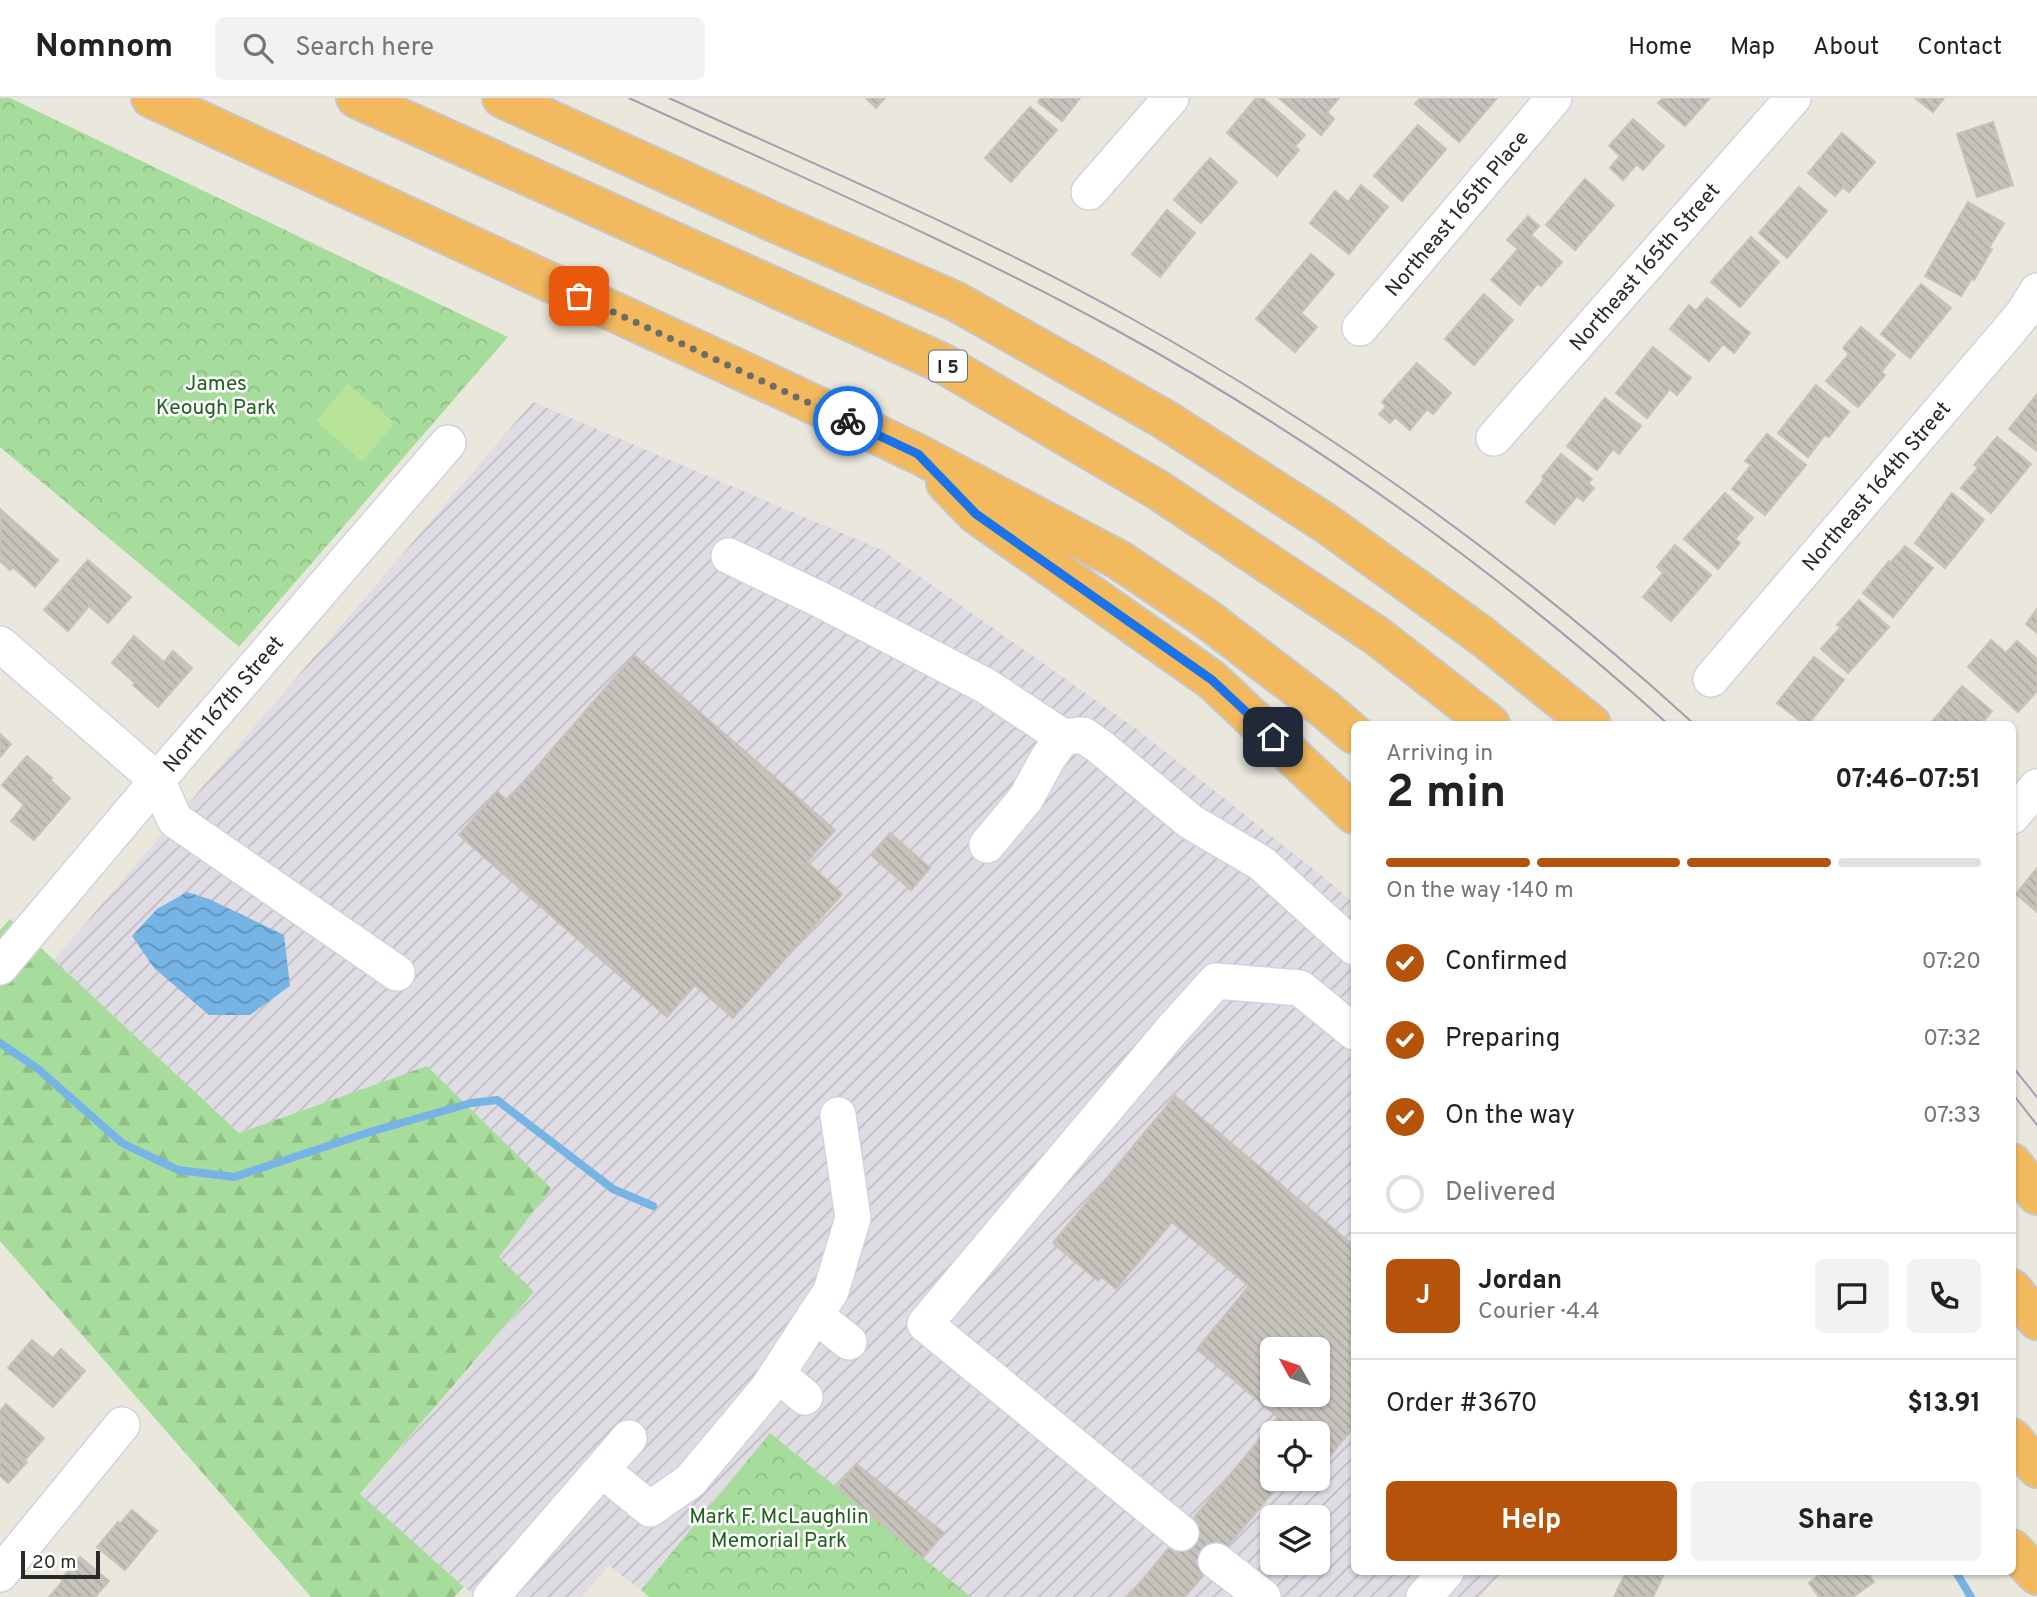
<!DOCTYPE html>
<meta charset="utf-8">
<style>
body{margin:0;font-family:Overpass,sans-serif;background:#f2f2f2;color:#222;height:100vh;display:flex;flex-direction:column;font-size:26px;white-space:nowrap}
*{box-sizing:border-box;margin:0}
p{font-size:23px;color:#767676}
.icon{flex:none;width:38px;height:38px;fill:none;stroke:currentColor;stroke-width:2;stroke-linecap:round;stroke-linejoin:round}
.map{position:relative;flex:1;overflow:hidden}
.sheet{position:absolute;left:1351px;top:623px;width:665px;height:854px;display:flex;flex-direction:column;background:#fff;border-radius:10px;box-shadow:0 2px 5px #0004}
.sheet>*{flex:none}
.needle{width:46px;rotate:310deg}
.buttons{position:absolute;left:1260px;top:1239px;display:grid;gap:14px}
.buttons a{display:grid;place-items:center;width:70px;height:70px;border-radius:10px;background:#fff;box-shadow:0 2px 5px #0004;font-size:35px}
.scale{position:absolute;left:21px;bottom:18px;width:79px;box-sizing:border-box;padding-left:7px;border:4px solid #292929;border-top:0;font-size:19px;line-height:24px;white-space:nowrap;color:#292929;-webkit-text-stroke:5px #fff;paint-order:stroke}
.pin{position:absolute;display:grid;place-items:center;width:60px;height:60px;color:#fff;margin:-30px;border-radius:14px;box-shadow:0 4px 10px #0006}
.courier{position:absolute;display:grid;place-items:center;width:70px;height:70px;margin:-35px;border:5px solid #1a73e8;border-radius:50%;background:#fff;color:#222;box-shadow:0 2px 9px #0007}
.head em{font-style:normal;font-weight:700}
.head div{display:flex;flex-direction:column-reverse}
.head{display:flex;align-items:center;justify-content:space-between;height:119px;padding:0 35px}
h1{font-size:46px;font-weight:700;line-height:52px}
.bar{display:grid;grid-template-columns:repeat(4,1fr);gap:10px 7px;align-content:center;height:84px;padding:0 35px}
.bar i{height:9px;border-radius:5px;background:#e0e0e0}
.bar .active{background:#b45309}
.bar p{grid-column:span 4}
.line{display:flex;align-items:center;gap:18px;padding:0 35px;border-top:2px solid #e0e0e0}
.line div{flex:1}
.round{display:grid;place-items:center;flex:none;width:74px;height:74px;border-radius:10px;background:#f2f2f2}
ol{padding:0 35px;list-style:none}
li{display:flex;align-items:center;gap:21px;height:77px}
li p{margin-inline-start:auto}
li .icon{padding:7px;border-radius:50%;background:#b45309;color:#fff;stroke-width:4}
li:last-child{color:#767676}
li i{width:38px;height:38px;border:4px solid #e0e0e0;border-radius:50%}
.primary-button{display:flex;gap:14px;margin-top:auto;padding:14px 35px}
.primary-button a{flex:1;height:80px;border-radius:10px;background:#b45309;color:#fff;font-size:28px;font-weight:700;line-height:80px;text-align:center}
.primary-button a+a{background:#f2f2f2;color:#222}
header{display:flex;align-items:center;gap:42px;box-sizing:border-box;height:98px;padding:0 35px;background:#fff;border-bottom:2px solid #e0e0e0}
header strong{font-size:33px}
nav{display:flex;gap:38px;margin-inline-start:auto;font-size:24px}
.search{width:490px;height:63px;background:#f2f2f2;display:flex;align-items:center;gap:18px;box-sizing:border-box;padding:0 24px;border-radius:10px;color:#767676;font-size:26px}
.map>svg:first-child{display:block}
.industrial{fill:url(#industrial-furrows);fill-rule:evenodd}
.forest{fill:url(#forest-firs)}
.park{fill:url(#park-crowns)}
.pitch{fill:#b7e498}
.water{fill:url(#water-waves)}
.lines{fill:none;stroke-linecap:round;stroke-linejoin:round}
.stream{stroke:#76b4e6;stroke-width:8}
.building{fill:url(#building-back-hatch);stroke:#c6c3b6;stroke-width:2;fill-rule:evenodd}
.minor-casing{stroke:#d1d2e1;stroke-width:38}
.highway-casing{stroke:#c7c7c7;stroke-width:42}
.minor{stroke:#fff;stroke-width:35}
.highway{stroke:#f2b95f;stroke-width:38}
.tram{stroke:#a09fb2;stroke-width:2}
.done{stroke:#6d6c68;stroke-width:7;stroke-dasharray:0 12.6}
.route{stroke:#1a73e8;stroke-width:9}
.labels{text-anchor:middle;stroke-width:5;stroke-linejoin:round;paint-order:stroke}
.shield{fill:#fff;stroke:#696969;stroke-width:2}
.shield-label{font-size:19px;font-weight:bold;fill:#292929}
.street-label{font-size:21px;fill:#292929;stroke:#fff}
.park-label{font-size:21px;fill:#21611f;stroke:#fff}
</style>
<header>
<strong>Nomnom</strong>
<div class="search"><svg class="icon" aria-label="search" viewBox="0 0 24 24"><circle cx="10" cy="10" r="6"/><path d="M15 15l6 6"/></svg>Search here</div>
<nav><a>Home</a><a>Map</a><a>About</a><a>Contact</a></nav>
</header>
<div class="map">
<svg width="2037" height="1499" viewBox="0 0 2037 1499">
<defs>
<pattern id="industrial-furrows" width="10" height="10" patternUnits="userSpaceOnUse" patternTransform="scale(1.75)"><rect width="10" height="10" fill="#dfdce3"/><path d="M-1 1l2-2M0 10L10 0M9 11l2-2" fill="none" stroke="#bfbdc3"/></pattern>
<pattern id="forest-firs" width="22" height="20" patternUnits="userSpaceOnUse" patternTransform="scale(1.75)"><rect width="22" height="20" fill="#a7dd9c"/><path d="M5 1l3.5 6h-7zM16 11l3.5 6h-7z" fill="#90be86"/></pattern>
<pattern id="park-crowns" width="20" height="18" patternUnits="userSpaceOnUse" patternTransform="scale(1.75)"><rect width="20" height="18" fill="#a7dd9c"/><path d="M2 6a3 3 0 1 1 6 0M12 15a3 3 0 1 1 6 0" fill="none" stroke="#90be86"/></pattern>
<pattern id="water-waves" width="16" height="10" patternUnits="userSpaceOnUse" patternTransform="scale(1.75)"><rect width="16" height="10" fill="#76b4e6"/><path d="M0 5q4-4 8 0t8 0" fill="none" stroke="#6192ba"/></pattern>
<pattern id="building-back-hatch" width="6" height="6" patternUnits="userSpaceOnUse" patternTransform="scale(1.75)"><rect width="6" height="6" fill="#c6c3bc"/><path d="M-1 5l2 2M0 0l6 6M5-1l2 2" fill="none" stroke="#aaa8a2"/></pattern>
</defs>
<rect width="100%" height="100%" fill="#eae7dc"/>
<!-- industrial -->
<path class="industrial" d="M533,304L882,452L1135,630L1331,785L1354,806V1474H1502L1479,1499H649L609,1467L582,1499H476L360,1397L534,1195L498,1159L551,1090L427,968L239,1035L54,862ZM1272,1251H1318V1297H1272ZM1272,1335H1318V1381H1272ZM1272,1419H1318V1465H1272Z"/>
<!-- forest -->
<path class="forest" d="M10,821L239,1035L427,968L551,1090L499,1159L534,1194L360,1396L464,1489L454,1499H311L0,1143V832Z"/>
<!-- park -->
<path class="park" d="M0,0H10L508,239L239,549L0,349Z
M770,1335L971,1499H649L641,1492Z"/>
<!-- pitch -->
<path class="pitch" d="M348,286L395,325L362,364L316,323Z"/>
<!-- water -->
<path class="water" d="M187,794L209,801L284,837L290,888L250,917H209L154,870L132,838L157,811Z"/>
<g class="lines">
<!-- stream -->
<path class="stream" d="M0,945L37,970L122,1045L178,1072L234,1079L373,1033L471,1005L497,1002L613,1091L653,1108
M1956,1474L1971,1499"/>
</g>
<!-- building -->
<path class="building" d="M866,0H885L876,10Z
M1041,0H1080L1062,23L1038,4Z
M1256,0H1263L1305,37L1295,48L1299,52L1277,78L1227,35Z
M1279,0H1339L1327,14L1334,21L1321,37Z
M1420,0H1497L1459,44L1415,6Z
M1663,0H1710L1685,28L1658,5Z
M1915,0H1944L1933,14Z
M1030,9L1057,32L1011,84L985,60Z
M1633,21L1664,48L1643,72L1637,66L1623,82L1610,70L1620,58L1609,48Z
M1993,24L2013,87L1977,99L1957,36Z
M1418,27L1446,51L1402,103L1374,78Z
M1842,35L1875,64L1849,94L1843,89L1835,98L1808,75Z
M1210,60L1237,84L1201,125L1174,102Z
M1585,81L1614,107L1575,152L1546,127Z
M1361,87L1388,109L1349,156L1310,125L1335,93L1348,104Z
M1799,89L1827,113L1787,160L1759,135Z
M1968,104L2004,125L1989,150L1992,151L1974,182L1972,180L1961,198L1925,178Z
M1167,112L1195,135L1160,179L1132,156Z
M1528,118L1539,128L1531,137L1562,164L1541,188L1538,185L1520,207L1491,182L1518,151L1507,142Z
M1751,139L1779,164L1740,209L1711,184Z
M1311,156L1334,176L1301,215L1317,229L1295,254L1256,221Z
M1921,186L1951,210L1910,260L1881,236Z
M1484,196L1513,222L1474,267L1445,241Z
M1707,200L1750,235L1734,255L1723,246L1709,263L1670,231L1689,207L1696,213Z
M1861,229L1895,257L1881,274L1885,277L1858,309L1826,283L1849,256L1843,250Z
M1653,249L1691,280L1677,297L1670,291L1647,320L1616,295Z
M1417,265L1451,295L1433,316L1427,311L1410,332L1395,319L1390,325L1379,316L1386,309L1382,304Z
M1816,287L1849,314L1829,339L1825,337L1808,359L1778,335Z
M2037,296V353L2009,331Z
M1605,300L1641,328L1619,356L1613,351L1597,372L1567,348Z
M1767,336L1806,367L1765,417L1732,391L1751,367L1745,363Z
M1997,339L2031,366L1991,415L1961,390L1978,370L1974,367Z
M1561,356L1592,381L1588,385L1594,390L1583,403L1577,398L1554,426L1526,404L1544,381L1542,379Z
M1725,395L1753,420L1735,441L1740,445L1718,471L1684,441Z
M1952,395L1984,422L1945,470L1915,445Z
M1,412L58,462L35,489L13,469L10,472L0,463Z
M1675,447L1711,477L1671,523L1643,499L1663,475L1657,469Z
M1905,448L1933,470L1893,519L1863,495L1889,463L1891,464Z
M88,462L131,499L108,525L89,508L68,533L44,512Z
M1859,502L1889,529L1848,575L1821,551L1841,529L1837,527Z
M2037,511V535L2026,526Z
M134,538L164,564L173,553L192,570L158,609L133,587L135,585L112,565Z
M1991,542L2006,555L2017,543L2037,561V593L2018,614L1968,569Z
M634,557L835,732L807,764L842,796L733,920L695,887L667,919L459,737L497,693L507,703Z
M1814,559L1844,582L1808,626H1804L1777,605Z
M1962,588L1992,613L1981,626H1930Z
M0,636L11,646L0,659Z
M27,658L52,680L50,682L70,700L34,742L11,723L24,707L2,687Z
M890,735L930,770L911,792L871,757Z
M2037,770V814L2016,796Z
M1175,998L1354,1148V1329L1325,1364L1318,1358V1335H1272V1381H1284L1185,1499H1128L1278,1319L1197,1251L1249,1188L1172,1124L1116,1191L1102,1179L1098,1183L1053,1145ZM1272,1251H1318V1297H1272Z
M32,1242L53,1260L61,1251L85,1273L53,1309L8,1270Z
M6,1306L44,1340L25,1362L27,1364L8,1385L0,1378V1313Z
M856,1366L944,1435L923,1460L837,1389Z
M132,1412L157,1433L125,1472L97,1449L118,1424L120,1426Z
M80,1459L109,1483L95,1499H49L63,1483L61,1481Z
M1626,1474H1665L1653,1499H1614Z
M1817,1474H1867L1874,1484L1853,1499H1819L1809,1485L1819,1477Z"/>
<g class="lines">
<!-- minor casing -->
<g class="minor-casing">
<g id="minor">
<path d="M1089,94L1171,0"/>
<path id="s1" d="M1360,230L1554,0"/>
<path id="s2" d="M1494,340L1793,0"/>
<path d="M729,458L821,502L986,588L1063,639"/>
<path d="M0,546L157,682L175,722L397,875"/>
<path id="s3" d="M1711,581L2007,235L2025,213L2037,193"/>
<path d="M2012,718L2037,689"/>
<path d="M987,747L1026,700L1048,660L1063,639L1083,637L1099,648L1191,724L1261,765L1354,849"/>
<path id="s4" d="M0,869L178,658L448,345"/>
<path d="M815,1217L849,1244"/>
<path d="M777,1276L805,1299"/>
<path d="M602,1372L650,1411L690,1383L768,1290L831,1193L853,1120L838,1017"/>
<path d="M1181,1435L925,1226L1171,933L1216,883L1300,890L1354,934"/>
<path d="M1216,1463L1263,1499"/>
<path d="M0,1476L122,1327"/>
<path d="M491,1499L629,1340"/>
<path d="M1424,1499L1446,1474"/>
</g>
</g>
<!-- highway casing -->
<g class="highway-casing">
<path id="highway" d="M151,0L777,289L918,356L1119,462L1207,521L1326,612L1354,636
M356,0L942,265L1158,392L1377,538L1490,626
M502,0L778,126L955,203L1164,321L1327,426L1482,538L1591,626
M946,385L976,416L1212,582L1354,716
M2012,1065L2037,1097
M2012,1191L2037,1222
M2012,1340L2037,1370
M2012,1451L2037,1477"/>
</g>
<!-- minor -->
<use href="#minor" class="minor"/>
<!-- highway -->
<use href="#highway" class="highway"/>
<!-- tram -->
<path class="tram" d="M629,0C792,75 958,146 1116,232C1315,341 1500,475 1668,626
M669,0C825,71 984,138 1134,222C1335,334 1524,471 1694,626
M2012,968L2037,999
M2012,995L2037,1027"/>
</g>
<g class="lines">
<!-- done -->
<path class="done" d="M579,198L848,323"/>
<!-- route -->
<path class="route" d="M848,323L918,356L976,416L1212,582L1273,639"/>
</g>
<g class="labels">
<!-- shield labels -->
<rect class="shield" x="929" y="252.5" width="38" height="31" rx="5"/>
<g class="shield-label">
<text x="948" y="275">I 5</text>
</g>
<!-- street labels -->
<g class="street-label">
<text dy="7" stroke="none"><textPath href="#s1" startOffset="150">Northeast 165th Place</textPath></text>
<text dy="7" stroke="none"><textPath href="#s2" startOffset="228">Northeast 165th Street</textPath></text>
<text dy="7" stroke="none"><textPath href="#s3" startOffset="254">Northeast 164th Street</textPath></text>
<text dy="7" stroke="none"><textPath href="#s4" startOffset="345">North 167th Street</textPath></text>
</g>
<!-- park labels -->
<g class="park-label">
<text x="216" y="292">James<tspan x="216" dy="24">Keough Park</tspan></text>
<text x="779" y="1425">Mark F. McLaughlin<tspan x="779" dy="24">Memorial Park</tspan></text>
</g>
</g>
</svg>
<div class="buttons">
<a><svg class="needle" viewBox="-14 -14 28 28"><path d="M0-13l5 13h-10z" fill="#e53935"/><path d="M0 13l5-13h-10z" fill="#767676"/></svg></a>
<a><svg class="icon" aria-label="locate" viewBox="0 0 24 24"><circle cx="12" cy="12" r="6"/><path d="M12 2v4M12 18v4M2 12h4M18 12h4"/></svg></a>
<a><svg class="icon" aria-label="layers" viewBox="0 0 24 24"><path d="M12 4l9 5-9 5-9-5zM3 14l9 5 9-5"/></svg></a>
</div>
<div class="scale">20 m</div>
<div class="pin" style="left:579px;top:198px;background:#ea580c"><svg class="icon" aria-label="bag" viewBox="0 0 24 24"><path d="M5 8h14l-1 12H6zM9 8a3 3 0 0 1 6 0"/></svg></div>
<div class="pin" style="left:1273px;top:639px;background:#1f2937"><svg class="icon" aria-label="home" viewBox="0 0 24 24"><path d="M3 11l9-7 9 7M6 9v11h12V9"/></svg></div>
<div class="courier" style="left:848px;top:323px"><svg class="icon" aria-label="bike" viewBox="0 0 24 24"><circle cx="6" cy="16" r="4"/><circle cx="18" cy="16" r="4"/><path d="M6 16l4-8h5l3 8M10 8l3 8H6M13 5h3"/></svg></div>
<section class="sheet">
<div class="head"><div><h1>2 min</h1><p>Arriving in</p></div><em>07:46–07:51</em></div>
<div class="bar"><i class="active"></i><i class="active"></i><i class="active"></i><i></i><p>On the way · 140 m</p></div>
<ol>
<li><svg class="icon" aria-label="check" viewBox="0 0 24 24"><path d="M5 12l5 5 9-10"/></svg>Confirmed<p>07:20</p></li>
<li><svg class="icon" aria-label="check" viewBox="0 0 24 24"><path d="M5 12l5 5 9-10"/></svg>Preparing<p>07:32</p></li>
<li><svg class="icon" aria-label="check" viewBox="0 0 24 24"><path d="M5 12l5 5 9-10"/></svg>On the way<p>07:33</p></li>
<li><i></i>Delivered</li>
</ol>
<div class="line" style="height:126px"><b class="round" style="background:#b45309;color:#fff">J</b><div><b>Jordan</b><p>Courier · 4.4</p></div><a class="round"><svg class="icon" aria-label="chat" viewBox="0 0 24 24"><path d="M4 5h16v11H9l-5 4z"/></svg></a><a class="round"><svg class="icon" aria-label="phone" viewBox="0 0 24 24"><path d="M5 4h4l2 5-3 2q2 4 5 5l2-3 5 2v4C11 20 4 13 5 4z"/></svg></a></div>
<div class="line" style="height:91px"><div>Order #3670</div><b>$13.91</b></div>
<div class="primary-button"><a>Help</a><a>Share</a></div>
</section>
</div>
